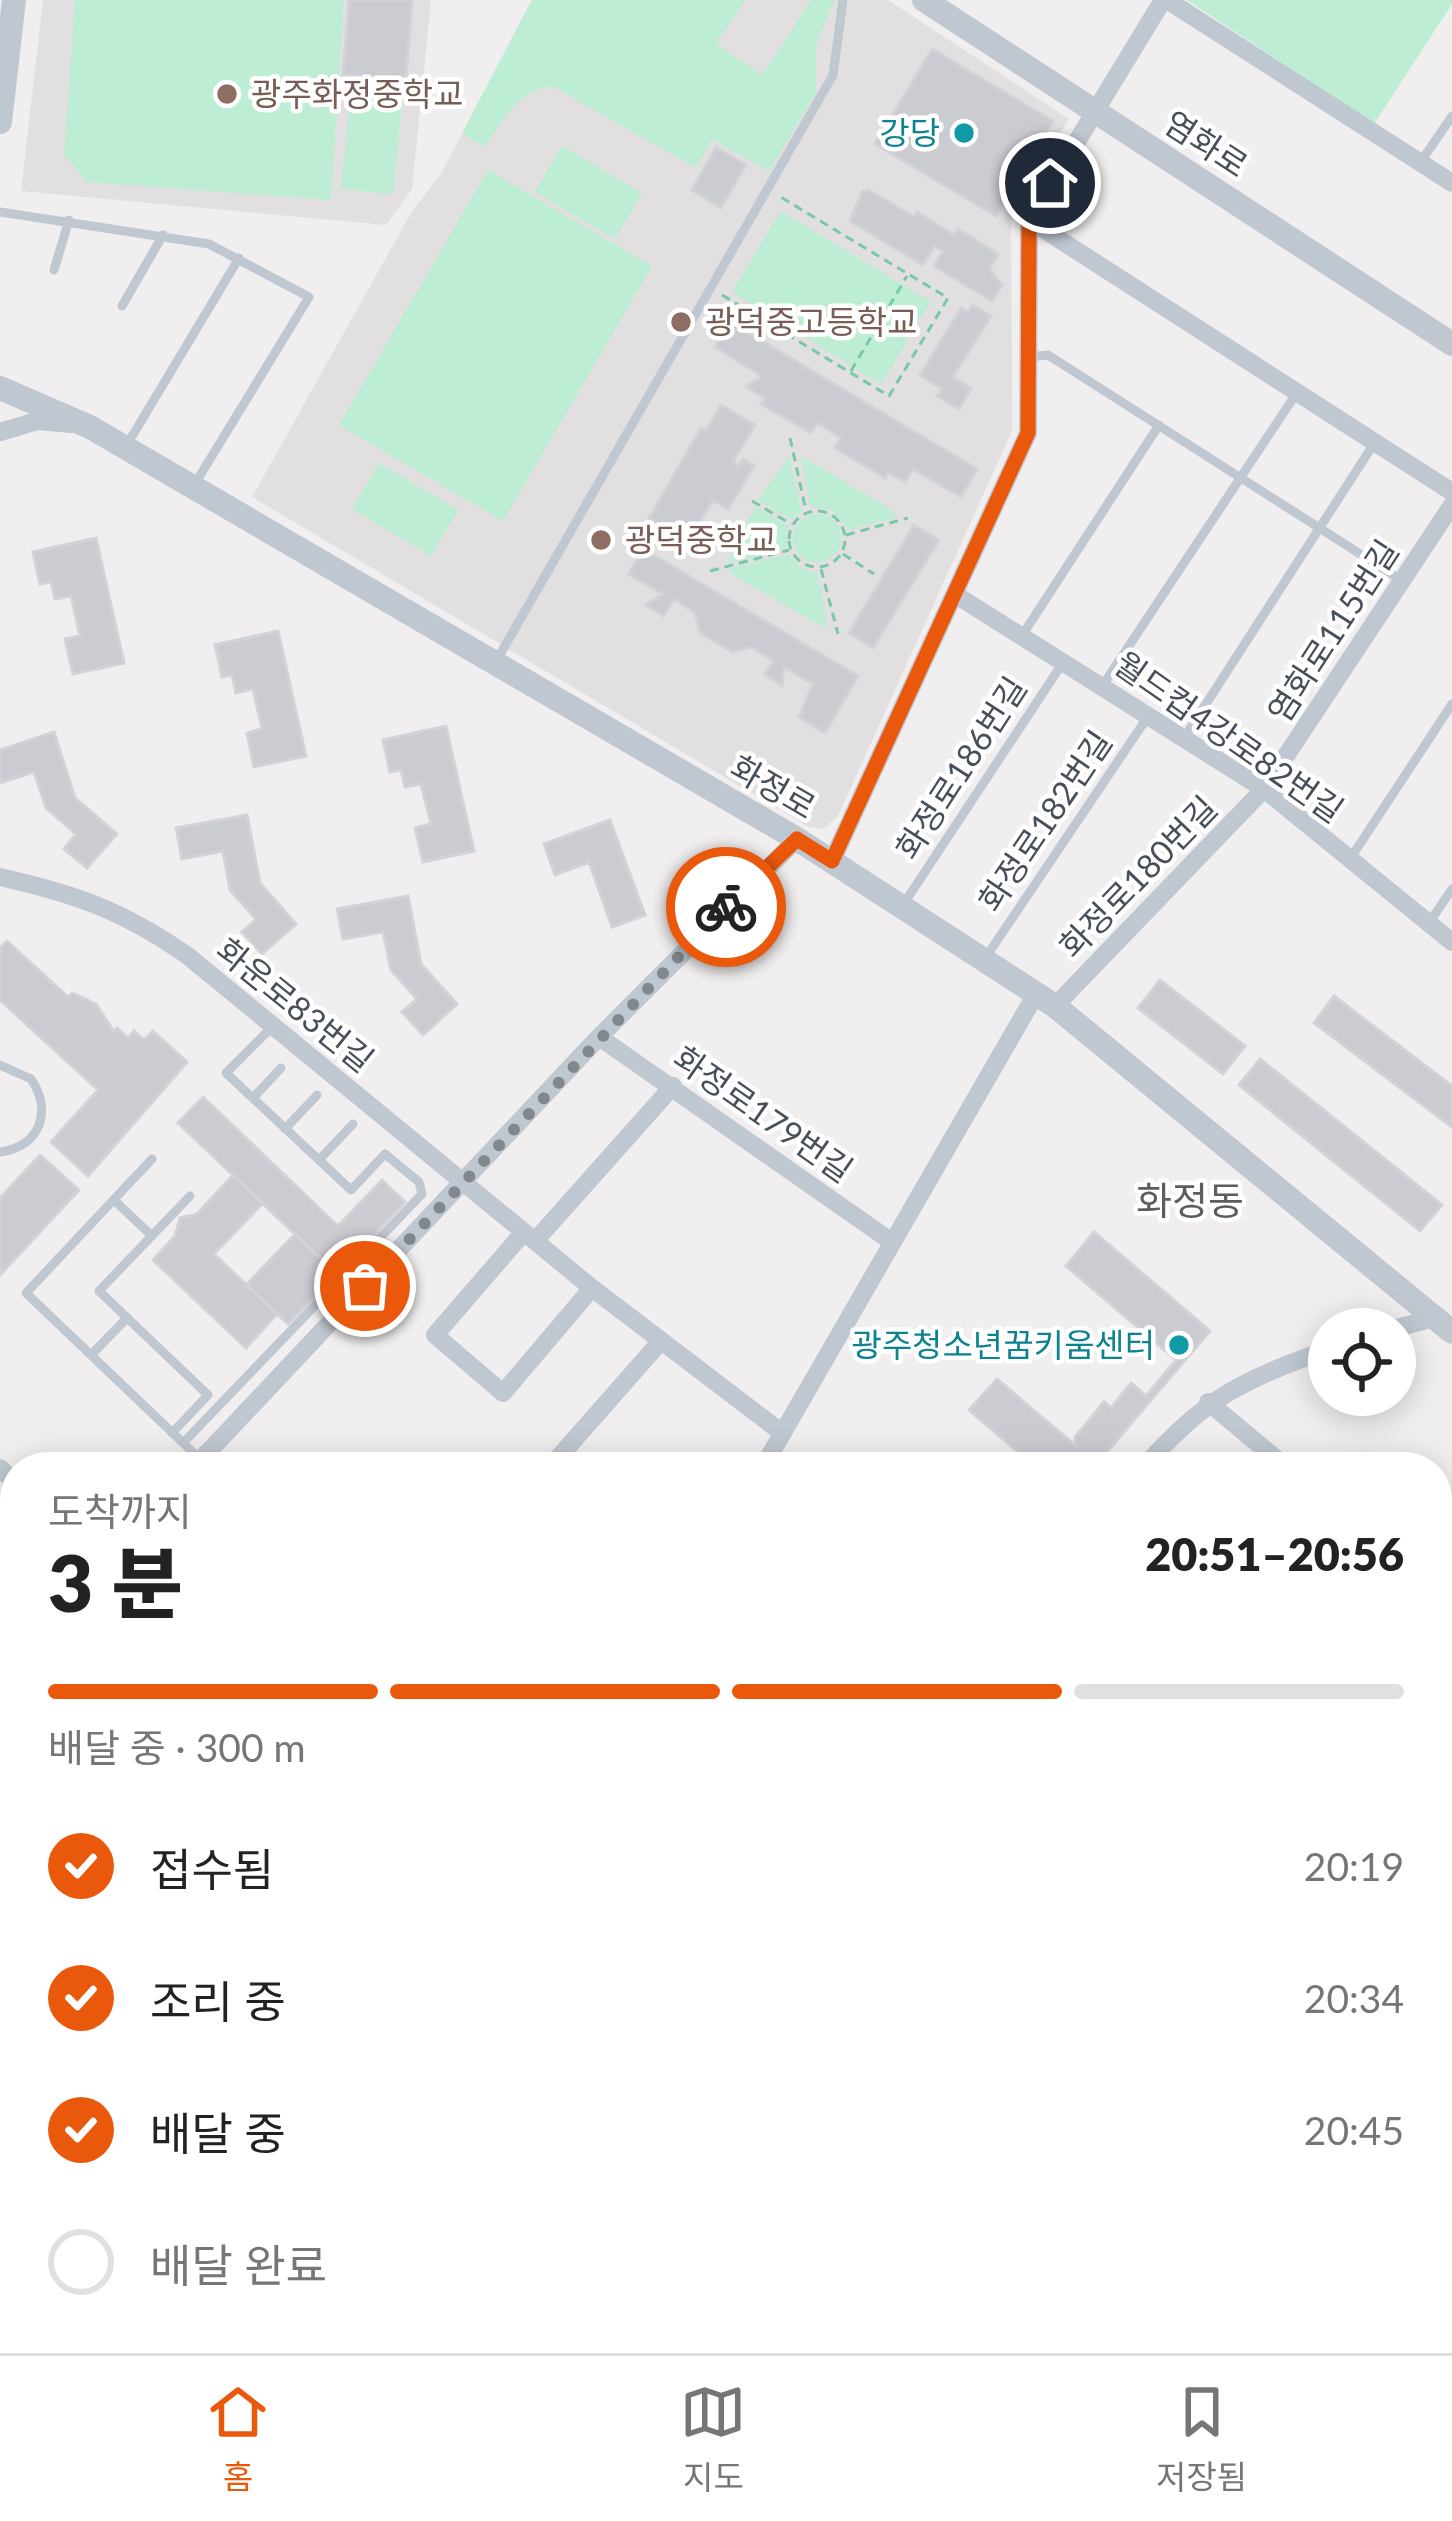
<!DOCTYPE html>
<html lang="ko">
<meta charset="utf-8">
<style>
body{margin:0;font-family:Lato,"Noto Sans KR",sans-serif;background:#f2f2f2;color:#222;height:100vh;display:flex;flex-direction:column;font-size:45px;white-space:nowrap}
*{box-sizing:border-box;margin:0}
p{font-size:39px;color:#767676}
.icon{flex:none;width:66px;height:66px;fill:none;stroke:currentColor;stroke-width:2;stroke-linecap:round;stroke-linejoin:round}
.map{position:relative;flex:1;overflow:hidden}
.panel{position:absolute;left:0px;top:1452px;width:1452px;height:903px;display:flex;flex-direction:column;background:#fff;border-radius:48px 48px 0 0;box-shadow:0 6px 30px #0003}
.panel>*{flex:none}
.tools{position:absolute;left:1308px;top:1308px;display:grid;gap:24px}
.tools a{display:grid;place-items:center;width:108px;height:108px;border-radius:50%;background:#fff;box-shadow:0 6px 30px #0003;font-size:60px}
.pin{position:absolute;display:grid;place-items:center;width:102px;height:102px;color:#fff;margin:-51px;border:6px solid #fff;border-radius:50%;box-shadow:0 3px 12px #0007}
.courier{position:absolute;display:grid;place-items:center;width:120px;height:120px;margin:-60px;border:9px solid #ea580c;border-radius:50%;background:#fff;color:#222;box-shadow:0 3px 15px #0007}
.head em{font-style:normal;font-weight:800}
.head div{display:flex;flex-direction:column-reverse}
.head{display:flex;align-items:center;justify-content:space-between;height:204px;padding:0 48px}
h1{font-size:78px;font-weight:800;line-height:90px}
.bar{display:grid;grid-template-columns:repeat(4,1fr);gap:18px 12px;align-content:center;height:144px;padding:0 48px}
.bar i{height:15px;border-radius:9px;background:#e0e0e0}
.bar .on{background:#ea580c}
.bar p{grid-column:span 4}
ol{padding:0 48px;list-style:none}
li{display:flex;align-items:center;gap:36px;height:132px}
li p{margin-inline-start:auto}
li .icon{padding:12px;border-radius:50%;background:#ea580c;color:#fff;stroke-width:4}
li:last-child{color:#767676}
li i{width:66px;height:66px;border:6px solid #e0e0e0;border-radius:50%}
.menu{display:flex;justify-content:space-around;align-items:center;height:168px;border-top:3px solid #e0e0e0;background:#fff;font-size:33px;color:#767676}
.menu a{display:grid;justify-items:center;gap:6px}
.menu .on{color:#ea580c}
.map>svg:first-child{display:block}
.education{fill:#e1dfdf}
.green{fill:#bdedd5}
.building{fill:#cbccd2;stroke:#d2d3d9;stroke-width:3}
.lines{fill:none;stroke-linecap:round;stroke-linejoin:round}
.path{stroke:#77caa9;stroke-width:3;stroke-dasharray:9 6;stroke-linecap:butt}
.service{stroke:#bfc7d0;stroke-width:9}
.minor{stroke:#bfc7d0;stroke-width:18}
.tertiary{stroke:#bfc7d0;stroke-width:24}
.done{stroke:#82878e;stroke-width:12;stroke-dasharray:0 21.6}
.route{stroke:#ea580c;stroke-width:15}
.education-dot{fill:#8d6e63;stroke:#fff;stroke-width:4.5}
.culture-dot{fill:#0f9aa8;stroke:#fff;stroke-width:4.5}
.labels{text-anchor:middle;stroke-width:9;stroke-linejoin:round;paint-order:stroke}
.education-label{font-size:33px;fill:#785e54;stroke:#fff;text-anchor:start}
.culture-label{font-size:33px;fill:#0d838f;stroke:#fff;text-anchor:end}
.street-label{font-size:33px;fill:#474f5a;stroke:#fff}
.quarter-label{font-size:39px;fill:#5b5d62;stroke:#fff}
</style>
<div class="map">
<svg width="1452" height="2353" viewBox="0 0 1452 2353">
<rect width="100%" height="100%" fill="#f0eeee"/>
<!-- education -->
<path class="education" d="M43,0H431L412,189L386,225L21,191Z
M532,0H888L1069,119L1011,210L1012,431L838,816L823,829L809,827L252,497L411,213L442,172Z
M1011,2340H1352L1341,2353H1026Z"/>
<!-- green -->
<path class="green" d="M75,0H344L331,200L87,182L64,154Z
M532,0H745L716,44L763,75L811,0H834L816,46V93L769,171L712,139L696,168L552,86C520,90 501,121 485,147L462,133Z
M1187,0H1452V4L1374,124Z
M351,90L403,96L393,194L341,189Z
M562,146L642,193L615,239L535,192Z
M488,170L652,266L503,521L339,425Z
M781,211L931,302L881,384L732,292Z
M789,456L802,511L791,520L758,500Z
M801,456L895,512V518L848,530L831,510L810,507Z
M379,463L458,510L431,556L352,509Z
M755,506L788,526L786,548L727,564Z
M793 538a24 24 0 1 1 48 0a24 24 0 1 1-48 0Z
M789,554L802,569L818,573L827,629L731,574L730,568Z
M15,2309V2340H1011L1026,2353H0V2320Z"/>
<!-- building -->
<path class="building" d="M349,0H412L406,80L343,75Z
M932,49L1053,121L996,216L875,144Z
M716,147L746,165L721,208L692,190Z
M869,190L914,217L917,212L954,235L958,229L998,254L989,269L1002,285L992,301L934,266L943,251L934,246L923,265L850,221L862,192Z
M972,305L991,316L953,377L971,388L959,409L937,396L942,389L920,375L961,308L968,312Z
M730,322L977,469L961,497L913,469L905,482L888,472L885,478L835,448L841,438L817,423L811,433L761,404L765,398L746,387L762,376L715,347Z
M721,405L755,425L733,462L739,466L743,459L754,466L728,509L713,500L686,545L649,518L701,428L706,431Z
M914,525L939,540L873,648L849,633Z
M96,538L124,663L73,674L65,639L80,636L71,596L55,599L51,582L40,584L33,552Z
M643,549L858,676L825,733L799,717L813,684L784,667L782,686L765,674L773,661L752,647L733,652L700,633L695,613L674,599L663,616L646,605L662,594L629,574Z
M278,631L306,756L254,767L247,733L262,729L253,689L236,693L232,675L222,677L215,645Z
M446,726L474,851L423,862L415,828L431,824L421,784L405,787L401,770L390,772L383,740Z
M54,732L75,798L117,834L87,868L64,849L76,834L46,808L34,772L0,783V750Z
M247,815L260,883L296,924L262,954L242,932L256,919L230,890L223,851L182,859L176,828Z
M610,820L645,915L612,927L589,862L555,875L544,844Z
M408,896L421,964L457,1004L423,1035L402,1012L417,999L391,970L383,932L343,939L337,909Z
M7,941L68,997L72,993L96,1004L114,1032L117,1028L128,1038L134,1031L144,1040L153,1031L187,1062L88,1176L51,1142L98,1090L0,1000V948Z
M1160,980L1245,1046L1223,1074L1138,1008Z
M1334,996L1452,1086V1127L1314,1023Z
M1260,1059L1442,1205L1420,1231L1239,1085Z
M203,1097L338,1226L382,1180L405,1202L337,1274L178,1123Z
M40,1155L79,1190L0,1275V1198Z
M233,1175L263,1203L214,1254L277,1314L246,1348L153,1260L175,1236L180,1218L197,1214Z
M1094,1232L1210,1331L1099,1461L1090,1453L1085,1459L1095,1467H1036L969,1410L997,1379L1076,1446L1075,1437L1104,1402L1111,1408L1131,1383L1146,1396L1176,1360L1066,1266Z
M295,1234L337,1274L288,1324L246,1285Z
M15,1756V1805L0,1778V1762Z
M1051,2340H1103L1117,2353H1066Z
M1149,2340H1243L1257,2353H1183L1172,2343L1163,2353H1137Z"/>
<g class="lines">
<!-- path -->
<path class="path" d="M722,295L889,396L948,298L779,196
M851,371L907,276
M790,438L806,511
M752,501L791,524
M789 539a28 28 0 1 1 56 0a28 28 0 1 1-56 0Z
M846,535L908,518
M843,554L874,574
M821,569L838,634
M710,571L789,550
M804,2340L812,2353
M957,2340L974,2353
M347,2353L352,2340
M916,2353L932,2340"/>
<!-- service -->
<path class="service" d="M1420,163L1452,116
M0,212L209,244L309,297L196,482
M54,270L69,220
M122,306L163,235
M1029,357L1048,355L1401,580
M128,443L239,258
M1023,634L1159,425
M495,663L833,75L843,0
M1103,685L1298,391
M1184,738L1375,442
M1350,859L1452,704
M903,905L1062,664
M1429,923L1452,889
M986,957L1147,718
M0,1065L31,1079C53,1111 40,1147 0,1152
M253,1098L281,1068
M285,1129L317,1095
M152,1159L26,1293L201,1460
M319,1160L353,1124
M114,1200L152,1236
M91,1355L127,1318
M172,1433L208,1395L99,1291L190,1196
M183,1443L422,1194L419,1182L385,1154L351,1190L226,1073L273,1026
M0,1691L13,1692L15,1664
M0,2119L15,2072
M0,2140L15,2128"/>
<!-- minor -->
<path class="minor" d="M1167,0L1452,183
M1029,220L1452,492
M0,432L37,421L71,424
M956,595L1264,789L1452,942
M832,861L1028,433L1029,220L1163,0
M0,877C76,894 124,911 188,956L592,1288L781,1432
M1055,1006L1264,789L1452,505
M599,1037L892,1242
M524,1232L435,1335L503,1393L592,1288
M535,1241L673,1086
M1393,1329L1434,1318
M1208,1402L1286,1467
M194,1467L599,1037L797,839
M569,1467L558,1458L661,1341
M763,1467L1037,992
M1144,1467C1205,1397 1243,1380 1329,1349
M0,1468L15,1483
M0,1563L15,1564
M1437,1594L1452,1606
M1437,1645L1452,1627
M1437,1745L1452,1725
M1437,1901L1452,1884
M1437,2031L1452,2013
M0,2119L15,2125
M1437,2123L1452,2135
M1437,2248L1452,2229
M0,2286L15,2274
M1355,2353L1365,2340"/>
<!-- tertiary -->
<path class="tertiary" d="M924,0L1452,344
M0,122L14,0
M0,388L90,427L797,839L1055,1006L1452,1332"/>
</g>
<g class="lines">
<!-- done -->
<path class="done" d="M365,1286L726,907"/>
<!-- route -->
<path class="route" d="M726,907L797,839L832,861L1028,433L1029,220L1050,183"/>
</g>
<!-- markers -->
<g class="education-dot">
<circle cx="227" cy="94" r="12"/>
<circle cx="681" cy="322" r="12"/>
<circle cx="601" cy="540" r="12"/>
</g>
<g class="culture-dot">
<circle cx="964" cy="133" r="12"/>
<circle cx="1179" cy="1345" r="12"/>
</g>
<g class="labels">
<!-- education labels -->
<g class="education-label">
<text x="251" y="106">광주화정중학교</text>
<text x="705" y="334">광덕중고등학교</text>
<text x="625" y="552">광덕중학교</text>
</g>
<!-- culture labels -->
<g class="culture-label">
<text x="940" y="145">강당</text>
<text x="1155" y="1357">광주청소년꿈키움센터</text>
</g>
<!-- street labels -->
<g class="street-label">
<text transform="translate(1206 144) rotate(33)" y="12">염화로</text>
<text transform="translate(1333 631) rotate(-57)" y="12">염화로115번길</text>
<text transform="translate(1229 737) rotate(35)" y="12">월드컵4강로82번길</text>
<text transform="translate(961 768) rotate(-57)" y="12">화정로186번길</text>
<text transform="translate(773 787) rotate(30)" y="12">화정로</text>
<text transform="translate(1045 821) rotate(-56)" y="12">화정로182번길</text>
<text transform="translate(1138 877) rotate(-46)" y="12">화정로180번길</text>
<text transform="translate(295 1005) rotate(39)" y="12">화운로83번길</text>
<text transform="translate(763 1114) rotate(35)" y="12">화정로179번길</text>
</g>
<!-- quarter labels -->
<g class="quarter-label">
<text x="1190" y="1215">화정동</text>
</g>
</g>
</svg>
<div class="tools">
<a><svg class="icon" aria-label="locate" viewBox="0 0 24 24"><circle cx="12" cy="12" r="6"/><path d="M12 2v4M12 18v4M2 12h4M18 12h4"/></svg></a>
</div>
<div class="pin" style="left:365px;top:1286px;background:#ea580c"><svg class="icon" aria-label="bag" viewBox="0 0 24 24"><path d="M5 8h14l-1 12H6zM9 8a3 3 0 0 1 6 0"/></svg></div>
<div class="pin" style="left:1050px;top:183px;background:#1f2937"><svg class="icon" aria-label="home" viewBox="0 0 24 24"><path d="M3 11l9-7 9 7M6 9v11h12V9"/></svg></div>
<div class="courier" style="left:726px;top:907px"><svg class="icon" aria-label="bike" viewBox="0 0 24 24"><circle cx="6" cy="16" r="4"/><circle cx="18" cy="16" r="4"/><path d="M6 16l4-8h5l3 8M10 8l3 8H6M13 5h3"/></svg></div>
<section class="panel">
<div class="head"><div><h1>3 분</h1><p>도착까지</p></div><em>20:51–20:56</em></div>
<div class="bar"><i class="on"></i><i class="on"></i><i class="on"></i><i></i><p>배달 중 · 300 m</p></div>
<ol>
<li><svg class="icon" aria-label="check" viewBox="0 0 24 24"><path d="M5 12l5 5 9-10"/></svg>접수됨<p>20:19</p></li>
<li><svg class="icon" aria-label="check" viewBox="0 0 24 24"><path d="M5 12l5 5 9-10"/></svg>조리 중<p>20:34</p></li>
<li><svg class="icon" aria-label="check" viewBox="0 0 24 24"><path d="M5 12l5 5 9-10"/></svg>배달 중<p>20:45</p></li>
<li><i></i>배달 완료</li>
</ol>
</section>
</div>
<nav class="menu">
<a class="on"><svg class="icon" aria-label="home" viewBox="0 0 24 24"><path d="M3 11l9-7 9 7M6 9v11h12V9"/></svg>홈</a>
<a><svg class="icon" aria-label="map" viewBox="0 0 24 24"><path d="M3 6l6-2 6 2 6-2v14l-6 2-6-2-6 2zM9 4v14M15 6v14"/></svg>지도</a>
<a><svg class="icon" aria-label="saved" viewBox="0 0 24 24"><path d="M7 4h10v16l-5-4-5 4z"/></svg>저장됨</a>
</nav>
